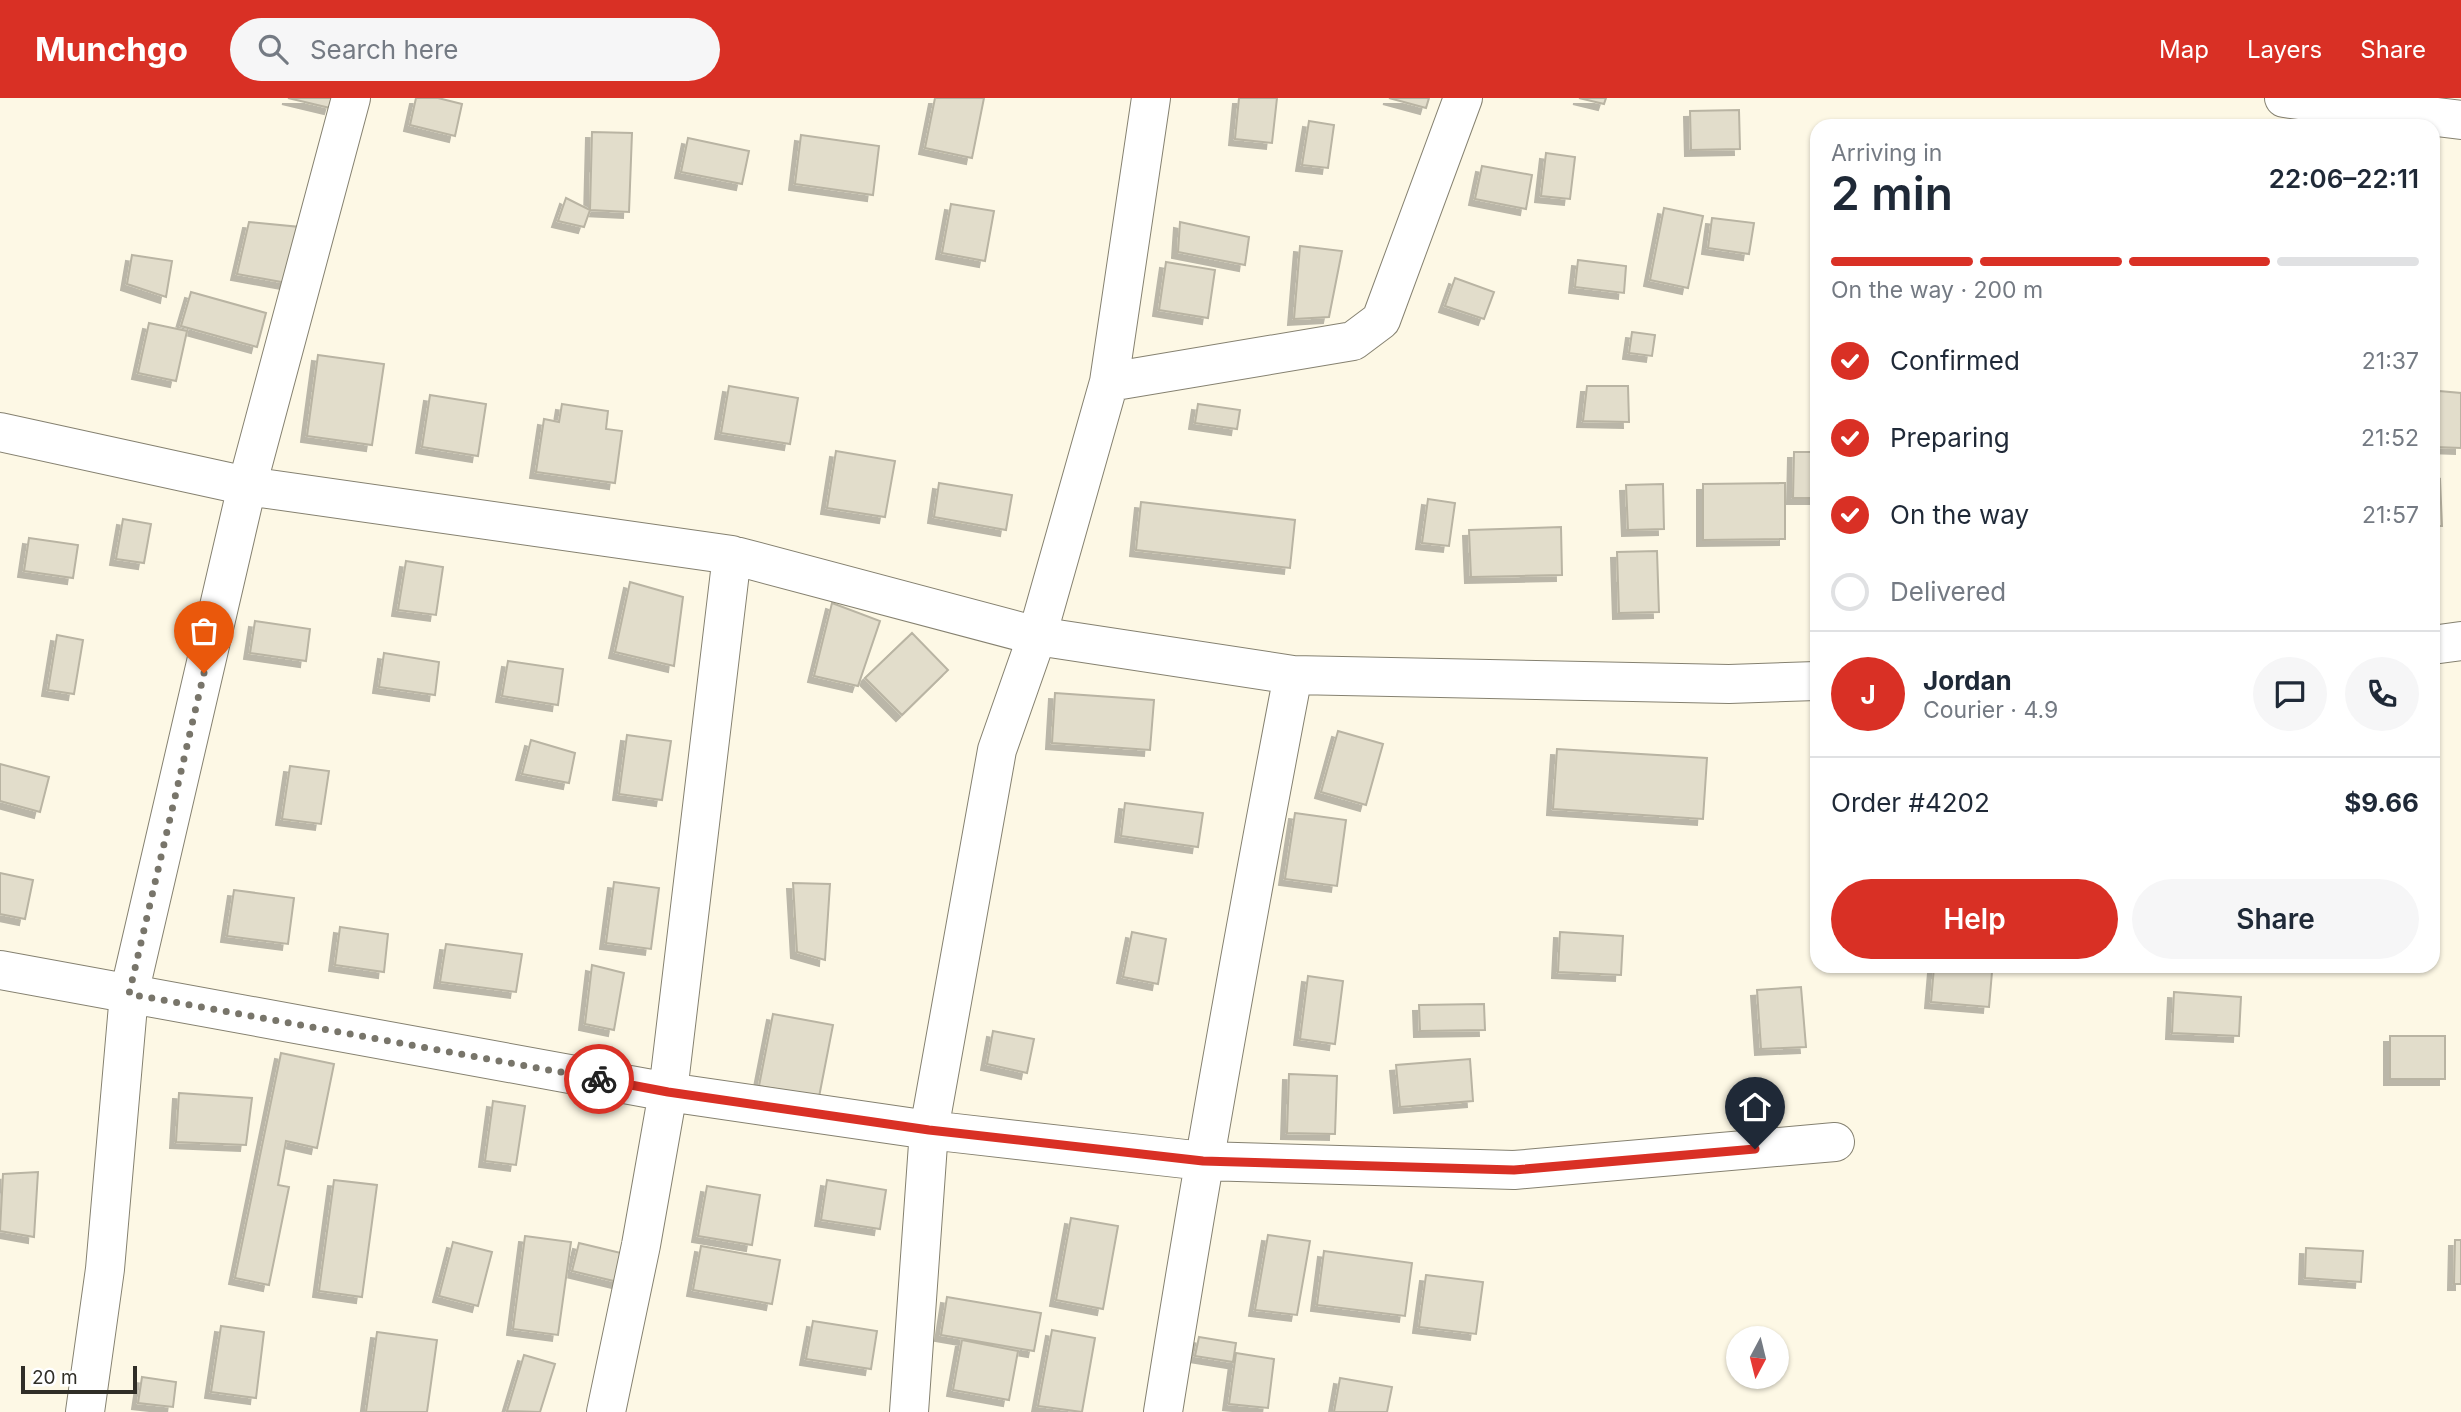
<!DOCTYPE html>
<meta charset="utf-8">
<style>
body{margin:0;font-family:Inter,sans-serif;background:#f6f6f7;color:#1f2937;height:100vh;display:flex;flex-direction:column;font-size:26px;white-space:nowrap}
*{box-sizing:border-box;margin:0}
p{font-size:23px;color:#747a83}
.icon{flex:none;width:38px;height:38px;fill:none;stroke:currentColor;stroke-width:2;stroke-linecap:round;stroke-linejoin:round}
.map{position:relative;flex:1;overflow:hidden}
.sheet{position:absolute;left:1810px;top:21px;width:630px;height:854px;display:flex;flex-direction:column;background:#fff;border-radius:21px;box-shadow:0 2px 5px #0004}
.sheet>*{flex:none}
.needle{width:46px;rotate:187deg}
.buttons{position:absolute;left:1726px;top:1228px;display:grid;gap:14px}
.buttons a{display:grid;place-items:center;width:63px;height:63px;border-radius:50%;background:#fff;box-shadow:0 2px 5px #0004;font-size:35px}
.scale{position:absolute;left:21px;bottom:18px;width:116px;box-sizing:border-box;padding-left:7px;border:4px solid #302e27;border-top:0;font-size:19px;line-height:24px;white-space:nowrap;color:#302e27;-webkit-text-stroke:5px #fff;paint-order:stroke}
.pin{position:absolute;display:grid;place-items:center;width:60px;height:60px;color:#fff;margin:-72px -30px;border-radius:50% 50% 50% 0;rotate:-45deg;box-shadow:0 0 7px #0007}
.pin .icon{rotate:45deg}
.courier{position:absolute;display:grid;place-items:center;width:70px;height:70px;margin:-35px;border:5px solid #d93025;border-radius:50%;background:#fff;color:#222;box-shadow:0 2px 9px #0007}
.head em{font-style:normal;font-weight:600}
.head div{display:flex;flex-direction:column-reverse}
.head{display:flex;align-items:center;justify-content:space-between;height:119px;padding:0 21px}
h1{font-size:46px;font-weight:600;line-height:52px}
.bar{display:grid;grid-template-columns:repeat(4,1fr);gap:10px 7px;align-content:center;height:84px;padding:0 21px}
.bar i{height:9px;border-radius:5px;background:#e0e1e3}
.bar .current{background:#d93025}
.bar p{grid-column:span 4}
.line{display:flex;align-items:center;gap:18px;padding:0 21px;border-top:2px solid #e0e1e3}
.line div{flex:1}
.round{display:grid;place-items:center;flex:none;width:74px;height:74px;border-radius:37px;background:#f6f6f7}
ol{padding:0 21px;list-style:none}
li{display:flex;align-items:center;gap:21px;height:77px}
li p{margin-inline-start:auto}
li .icon{padding:7px;border-radius:50%;background:#d93025;color:#fff;stroke-width:4}
li:last-child{color:#747a83}
li i{width:38px;height:38px;border:4px solid #e0e1e3;border-radius:50%}
.primary-button{display:flex;gap:14px;margin-top:auto;padding:14px 21px}
.primary-button a{flex:1;height:80px;border-radius:42px;background:#d93025;color:#fff;font-size:28px;font-weight:600;line-height:80px;text-align:center}
.primary-button a+a{background:#f6f6f7;color:#1f2937}
header{display:flex;align-items:center;gap:42px;box-sizing:border-box;height:98px;padding:0 35px;background:#d93025;color:#fff}
header strong{font-size:33px}
nav{display:flex;gap:38px;margin-inline-start:auto;font-size:24px}
.search{width:490px;height:63px;background:#f6f6f7;display:flex;align-items:center;gap:18px;box-sizing:border-box;padding:0 24px;border-radius:38px;color:#747a83;font-size:26px}
.map>svg:first-child{display:block}
.building{fill:#e2ddcb;stroke:#b9b4a3;stroke-width:2;filter:url(#shadow)}
.lines{fill:none;stroke-linecap:round;stroke-linejoin:round}
.minor-casing{stroke:#858170;stroke-width:40}
.minor{stroke:#fff;stroke-width:38}
.done{stroke:#78756a;stroke-width:7;stroke-dasharray:0 12.6}
.route{stroke:#d93025;stroke-width:9}
</style>
<header>
<strong>Munchgo</strong>
<div class="search"><svg class="icon" aria-label="search" viewBox="0 0 24 24"><circle cx="10" cy="10" r="6"/><path d="M15 15l6 6"/></svg>Search here</div>
<nav><a>Map</a><a>Layers</a><a>Share</a></nav>
</header>
<div class="map">
<svg width="2461" height="1314" viewBox="0 0 2461 1314">
<defs>
<filter id="shadow"><feDropShadow dx="-6" dy="6" stdDeviation="0" flood-color="#0004"/></filter>
</defs>
<rect width="100%" height="100%" fill="#fdf8e5"/>
<!-- building -->
<path class="building" d="M288,0H333L330,10Z
M416,0H438L462,6L455,38L410,27Z
M935,0H984L972,60L925,50Z
M1239,0H1277L1272,45L1235,41Z
M1389,0H1429L1426,10Z
M1579,0H1606L1604,6Z
M1739,12L1740,51L1691,52L1690,13Z
M1309,23L1334,27L1328,70L1302,67Z
M592,34L632,35L629,114L590,112Z
M801,37L879,48L873,97L795,86Z
M688,40L749,53L742,86L681,74Z
M1546,55L1575,59L1570,101L1541,98Z
M1482,68L1532,77L1526,111L1475,101Z
M566,100L590,112L584,129L558,123Z
M951,106L994,113L985,163L942,155Z
M1664,110L1703,118L1688,190L1650,182Z
M1712,120L1754,125L1749,156L1708,150Z
M249,124L300,129L287,185L237,176Z
M1180,124L1249,139L1245,167L1178,154Z
M1300,148L1342,153L1329,219L1294,221Z
M132,157L172,163L166,199L127,186Z
M1578,162L1626,168L1624,195L1575,189Z
M1166,164L1215,172L1208,220L1159,212Z
M1455,180L1494,194L1484,221L1445,208Z
M191,194L266,215L257,249L181,228Z
M149,225L187,233L176,283L138,275Z
M1632,234L1655,237L1652,258L1629,255Z
M318,257L384,266L372,347L307,338Z
M729,288L798,300L790,346L721,335Z
M1587,288H1628L1629,324L1583,323Z
M2439,293L2461,295V350L2436,349Z
M430,297L486,306L478,358L422,349Z
M562,306L608,313L606,331L622,333L615,385L536,374L544,321L559,324Z
M1198,306L1240,312L1237,331L1195,325Z
M836,353L895,363L885,419L827,410Z
M1794,354H1816V400H1793Z
M2440,381L2442,428H2432V382Z
M939,385L1012,397L1006,432L934,419Z
M1785,385V441L1703,442V386Z
M1663,386L1664,431L1628,432L1626,387Z
M1428,401L1455,405L1449,448L1422,445Z
M1141,404L1295,422L1290,470L1136,452Z
M123,421L151,426L144,465L116,461Z
M1561,429L1562,477L1471,479L1469,432Z
M29,440L78,447L73,480L24,473Z
M1657,453L1659,514L1619,515L1617,454Z
M406,463L443,469L436,517L398,512Z
M630,484L683,499L674,568L615,554Z
M832,505L880,523L858,588L814,578Z
M255,523L310,531L306,563L250,555Z
M912,535L948,572L902,617L865,580Z
M57,537L83,542L74,596L48,592Z
M384,555L439,564L435,597L379,589Z
M508,563L563,571L558,607L502,598Z
M1055,595L1154,602L1150,652L1052,645Z
M1338,633L1383,646L1366,707L1321,694Z
M627,637L671,643L662,702L619,696Z
M531,642L575,655L569,685L522,676Z
M1557,651L1707,660L1703,721L1553,711Z
M0,666L49,679L40,714L0,703Z
M290,668L329,673L321,726L282,721Z
M1125,705L1203,715L1198,749L1121,738Z
M1295,715L1346,722L1337,788L1285,781Z
M0,775L33,782L25,821L0,816Z
M614,784L659,790L651,851L606,845Z
M793,785L830,786L825,862L797,854Z
M234,792L294,800L288,846L227,838Z
M340,829L388,836L384,874L335,867Z
M1132,834L1166,841L1158,886L1123,879Z
M1560,834L1623,838L1621,877L1558,874Z
M446,846L522,856L516,894L440,884Z
M592,867L624,875L614,932L585,926Z
M1934,869L1992,874L1989,909L1931,904Z
M1308,878L1343,883L1335,946L1300,941Z
M1801,889L1806,949L1761,951L1757,892Z
M2174,894L2241,899L2239,938L2172,935Z
M1484,906L1485,932L1420,933L1419,907Z
M773,916L833,927L819,999L759,988Z
M993,933L1034,941L1027,975L987,966Z
M2390,938H2445V981H2390Z
M281,955L334,966L317,1050L286,1043L278,1087L289,1089L269,1187L235,1180Z
M1470,961L1473,1003L1400,1009L1396,967Z
M1289,976L1337,978L1335,1036L1287,1035Z
M179,995L252,1000L246,1047L176,1044Z
M493,1003L525,1008L516,1067L485,1063Z
M38,1074L34,1139L0,1133L3,1076Z
M334,1082L377,1087L362,1199L319,1193Z
M827,1082L886,1092L880,1131L821,1122Z
M707,1088L760,1097L752,1147L698,1138Z
M1071,1120L1118,1128L1103,1211L1056,1202Z
M1268,1137L1310,1143L1297,1217L1255,1212Z
M525,1138L571,1144L558,1237L513,1231Z
M2455,1142H2461V1186H2454Z
M453,1144L492,1154L478,1208L439,1198Z
M579,1145L625,1156L618,1184L572,1173Z
M701,1148L780,1162L772,1206L693,1192Z
M2306,1150L2363,1153L2361,1184L2305,1180Z
M1324,1153L1412,1165L1405,1218L1317,1207Z
M1426,1177L1483,1184L1476,1236L1419,1229Z
M947,1199L1041,1215L1034,1253L941,1237Z
M813,1223L877,1233L871,1271L806,1261Z
M221,1228L264,1234L256,1300L211,1294Z
M1052,1232L1095,1240L1082,1314L1038,1308Z
M377,1234L437,1242L427,1314H366Z
M1199,1239L1236,1245L1233,1264L1195,1258Z
M962,1242L1018,1253L1009,1302L953,1292Z
M1236,1255L1274,1261L1268,1310L1229,1306Z
M524,1257L555,1266L540,1314L507,1313Z
M142,1279L176,1284L173,1309L138,1305Z
M1340,1280L1392,1289L1387,1314H1334Z"/>
<g class="lines">
<!-- minor casing -->
<g class="minor-casing">
<path id="minor" d="M2284,0L2461,22
M1109,284L1353,243L1381,222L1463,0
M0,334L247,388L732,457L1037,538L1293,577L1729,586L1816,583
M2432,547L2461,543
M0,872L668,994L929,1032L1203,1063L1514,1072L1835,1044
M85,1314L105,1171L129,896L247,388L351,0
M606,1314L641,1147L668,994L732,457
M909,1314L929,1032L997,652L1037,538L1109,284L1151,0
M1163,1314C1202,1068 1246,822 1293,577"/>
</g>
<!-- minor -->
<use href="#minor" class="minor"/>
</g>
<g class="lines">
<!-- done -->
<path class="done" d="M204,575L129,896L599,981"/>
<!-- route -->
<path class="route" d="M599,981L668,994L929,1032L1203,1063L1514,1072L1755,1051"/>
</g>
</svg>
<div class="buttons">
<a><svg class="needle" viewBox="-14 -14 28 28"><path d="M0-13l5 13h-10z" fill="#e53935"/><path d="M0 13l5-13h-10z" fill="#747a83"/></svg></a>
</div>
<div class="scale">20 m</div>
<div class="pin" style="left:204px;top:575px;background:#ea580c"><svg class="icon" aria-label="bag" viewBox="0 0 24 24"><path d="M5 8h14l-1 12H6zM9 8a3 3 0 0 1 6 0"/></svg></div>
<div class="pin" style="left:1755px;top:1051px;background:#1f2937"><svg class="icon" aria-label="home" viewBox="0 0 24 24"><path d="M3 11l9-7 9 7M6 9v11h12V9"/></svg></div>
<div class="courier" style="left:599px;top:981px"><svg class="icon" aria-label="bike" viewBox="0 0 24 24"><circle cx="6" cy="16" r="4"/><circle cx="18" cy="16" r="4"/><path d="M6 16l4-8h5l3 8M10 8l3 8H6M13 5h3"/></svg></div>
<section class="sheet">
<div class="head"><div><h1>2 min</h1><p>Arriving in</p></div><em>22:06–22:11</em></div>
<div class="bar"><i class="current"></i><i class="current"></i><i class="current"></i><i></i><p>On the way · 200 m</p></div>
<ol>
<li><svg class="icon" aria-label="check" viewBox="0 0 24 24"><path d="M5 12l5 5 9-10"/></svg>Confirmed<p>21:37</p></li>
<li><svg class="icon" aria-label="check" viewBox="0 0 24 24"><path d="M5 12l5 5 9-10"/></svg>Preparing<p>21:52</p></li>
<li><svg class="icon" aria-label="check" viewBox="0 0 24 24"><path d="M5 12l5 5 9-10"/></svg>On the way<p>21:57</p></li>
<li><i></i>Delivered</li>
</ol>
<div class="line" style="height:126px"><b class="round" style="background:#d93025;color:#fff">J</b><div><b>Jordan</b><p>Courier · 4.9</p></div><a class="round"><svg class="icon" aria-label="chat" viewBox="0 0 24 24"><path d="M4 5h16v11H9l-5 4z"/></svg></a><a class="round"><svg class="icon" aria-label="phone" viewBox="0 0 24 24"><path d="M5 4h4l2 5-3 2q2 4 5 5l2-3 5 2v4C11 20 4 13 5 4z"/></svg></a></div>
<div class="line" style="height:91px"><div>Order #4202</div><b>$9.66</b></div>
<div class="primary-button"><a>Help</a><a>Share</a></div>
</section>
</div>
